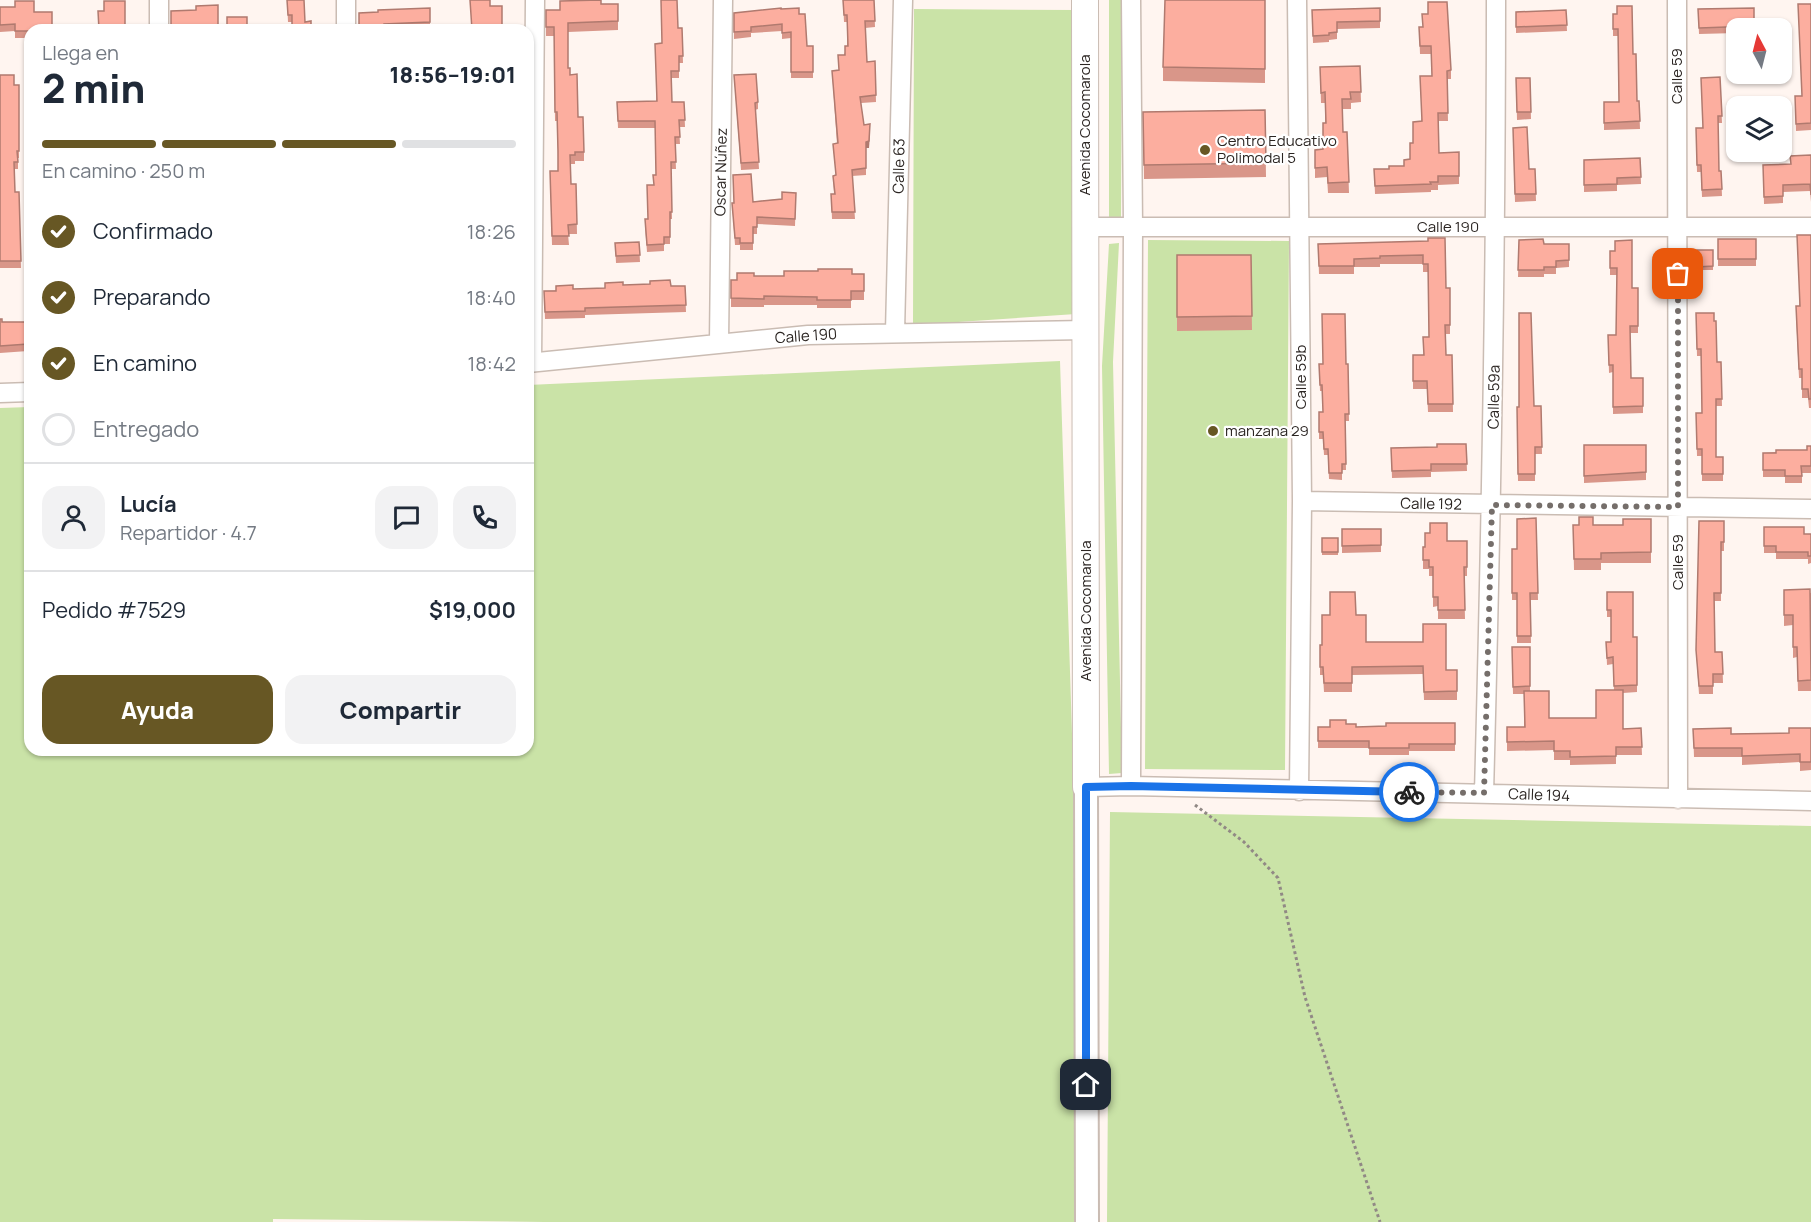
<!DOCTYPE html>
<html lang="es">
<meta charset="utf-8">
<style>
body{margin:0;font-family:Manrope,sans-serif;background:#f2f2f3;color:#1f2937;height:100vh;display:flex;flex-direction:column;font-size:22px;white-space:nowrap}
*{box-sizing:border-box;margin:0}
p{font-size:20px;color:#747a83}
.icon{flex:none;width:33px;height:33px;fill:none;stroke:currentColor;stroke-width:2;stroke-linecap:round;stroke-linejoin:round}
.map{position:relative;flex:1;overflow:hidden}
.side{position:absolute;left:24px;top:24px;width:510px;height:732px;display:flex;flex-direction:column;background:#fff;border-radius:18px;box-shadow:0 2px 4px #0004}
.side>*{flex:none}
.needle{width:39px;rotate:353deg}
.buttons{position:absolute;left:1726px;top:18px;display:grid;gap:12px}
.buttons a{display:grid;place-items:center;width:66px;height:66px;border-radius:12px;background:#fff;box-shadow:0 2px 4px #0004;font-size:30px}
.pin{position:absolute;display:grid;place-items:center;width:51px;height:51px;color:#fff;margin:-26px;border-radius:12px;box-shadow:0 3px 9px #0006}
.courier{position:absolute;display:grid;place-items:center;width:60px;height:60px;margin:-30px;border:4px solid #1a73e8;border-radius:50%;background:#fff;color:#222;box-shadow:0 2px 8px #0007}
.summary em{font-style:normal;font-weight:800}
.summary div{display:flex;flex-direction:column-reverse}
.summary{display:flex;align-items:center;justify-content:space-between;height:102px;padding:0 18px}
h1{font-size:39px;font-weight:800;line-height:45px}
.bar{display:grid;grid-template-columns:repeat(4,1fr);gap:9px 6px;align-content:center;height:72px;padding:0 18px}
.bar i{height:8px;border-radius:4px;background:#e0e1e3}
.bar .selected{background:#675724}
.bar p{grid-column:span 4}
.line{display:flex;align-items:center;gap:15px;padding:0 18px;border-top:2px solid #e0e1e3}
.line div{flex:1}
.round{display:grid;place-items:center;flex:none;width:63px;height:63px;border-radius:18px;background:#f2f2f3}
ol{padding:0 18px;list-style:none}
li{display:flex;align-items:center;gap:18px;height:66px}
li p{margin-inline-start:auto}
li .icon{padding:6px;border-radius:50%;background:#675724;color:#fff;stroke-width:4}
li:last-child{color:#747a83}
li i{width:33px;height:33px;border:3px solid #e0e1e3;border-radius:50%}
.primary-button{display:flex;gap:12px;margin-top:auto;padding:12px 18px}
.primary-button a{flex:1;height:69px;border-radius:18px;background:#675724;color:#fff;font-size:24px;font-weight:800;line-height:69px;text-align:center}
.primary-button a+a{background:#f2f2f3;color:#1f2937}
.map>svg:first-child{display:block}
.grass{fill:#cae3a7}
.lines{fill:none;stroke-linecap:round;stroke-linejoin:round}
.minor-casing{stroke:#cabcb3;stroke-width:21}
.tertiary-casing{stroke:#cabcb3;stroke-width:26}
.secondary-casing{stroke:#cabcb3;stroke-width:28}
.path{stroke:#918985;stroke-width:3;stroke-dasharray:3 3;stroke-linecap:butt}
.minor{stroke:#fff;stroke-width:18}
.tertiary{stroke:#fff;stroke-width:22}
.secondary{stroke:#fff;stroke-width:26}
.wall{fill:#d99689}
.shaded-wall{fill:#b07a6f}
.building{fill:#fcae9f;stroke:#b07a6f;stroke-width:1.5}
.done{stroke:#756e6a;stroke-width:6;stroke-dasharray:0 10.8}
.route{stroke:#1a73e8;stroke-width:8}
.poi-dot{fill:#675724;stroke:#fff;stroke-width:2}
.labels{text-anchor:middle;stroke-width:4.5;stroke-linejoin:round;paint-order:stroke}
.street-label{font-size:15px;fill:#2b2522;stroke:#fff}
.poi-label{font-size:15px;fill:#2b2522;stroke:#fff;text-anchor:start}
</style>
<div class="map">
<svg width="1811" height="1222" viewBox="0 0 1811 1222">
<rect width="100%" height="100%" fill="#fff5f0"/>
<!-- grass -->
<path class="grass" d="M1109,0H1122L1121,217H1109Z
M914,9L1077,10L1076,314L913,325Z
M1148,240L1289,241L1285,770L1145,769Z
M1119,243L1113,362L1122,773L1109,774L1102,366L1109,244Z
M1060,361L1085,1137L1084,1222H545L273,1219V1222H0V408L30,407V750H528V385Z
M1110,812L1811,826V1222H1107Z"/>
<g class="lines">
<!-- minor casing -->
<g class="minor-casing">
<path id="minor" d="M1131,0L1133,226L1131,786
M1297,0L1302,501L1299,791
M1677,0L1678,799
M159,30V0
M346,30V0
M1085,227H1811
M895,332L903,0
M719,343L723,0
M532,362L535,0
M528,363L808,335L1085,330
M0,393L30,392
M1302,501L1811,509
M1086,787L1131,786L1811,801
M1484,793C1491,529 1496,265 1496,0"/>
</g>
<!-- tertiary casing -->
<g class="tertiary-casing">
<path id="tertiary" d="M1086,787L1087,1222"/>
</g>
<!-- secondary casing -->
<g class="secondary-casing">
<path id="secondary" d="M1085,0L1086,787"/>
</g>
<!-- path -->
<path class="path" d="M1195,805L1244,842L1278,878L1305,997L1380,1222"/>
<!-- minor -->
<use href="#minor" class="minor"/>
<!-- tertiary -->
<use href="#tertiary" class="tertiary"/>
<!-- secondary -->
<use href="#secondary" class="secondary"/>
</g>
<!-- wall -->
<path class="wall" d="M287,0L305,22H288Z
M843,0H874L875,27L865,28L867,62L875,61L876,102L861,103L864,125L870,131L869,148H866V175L852,176L855,219H832L831,194H834L833,176L836,175L833,144H837L832,71L839,70L847,46V22H844Z
M1265,0V83L1163,81V67Z
M601,4H618V30L568,32V68L570,75L584,152V161H575V164H571V184H576L577,234H568L569,245H552L550,171H558V157L557,121H555L554,36H546V10H560Z
M1811,4V130L1796,131L1795,96H1802Z
M218,5V30H171V11L196,10Z
M0,7L34,12L30,30V38H15V31L0,32Z
M430,8V30H359L378,12Z
M1380,8V28L1337,29V39L1329,40V42L1313,43L1312,10Z
M1754,8V28H1737V33L1699,34L1698,9Z
M781,9L799,14L807,46H813V78H791V38L782,39V31L751,33V37L734,39V13Z
M1566,10L1567,31L1516,33V12Z
M1613,14L1633,54L1637,101H1639L1640,129L1604,130V102H1619L1618,36H1613Z
M1419,27L1451,70V79H1447L1448,121H1438L1439,153L1459,152V184L1438,185V190H1431V192L1375,194L1374,169H1389L1404,166L1410,159L1413,143L1421,121L1432,76L1431,54H1420Z
M678,28H682L683,63H679V78H671L672,102H684L685,127H679L680,144H675L676,169H671L672,219H670V244H664V251L647,252L645,226L648,219L656,175L655,128H618L617,102L656,101L661,43Z
M1360,66L1361,102L1351,103V109H1343V132H1347L1349,193H1328L1327,177L1315,178V150L1323,149L1325,123V103H1321L1320,67Z
M0,75L14,85H19V158H18V169H14L15,192H19L21,268H0Z
M734,75L758,102V109L755,110L759,169L741,170Z
M1720,77L1722,123H1718L1719,171H1721L1722,196L1702,197L1701,172H1697L1696,135L1702,128Z
M1516,78H1530L1531,119L1517,120Z
M1265,110L1266,177L1144,179L1143,112Z
M1513,128L1529,169H1535L1536,201L1515,202Z
M1811,155V202L1810,191L1783,192V203L1764,204L1763,165L1790,164Z
M1640,158L1641,184L1617,185V191L1584,192V160Z
M796,193L795,226L757,224V234H753V250H740V245H735L732,203L782,199Z
M1811,235V408H1809L1808,398H1802V378H1799L1796,315L1799,306Z
M1718,239H1756V266H1718Z
M1519,240L1544,244H1569V267L1556,268V274H1544V277H1518Z
M1428,241L1446,288L1450,325V334H1446V355H1452L1453,412H1428L1427,389H1413V355H1423L1429,337L1428,272H1423V264H1380V267H1354V274H1319L1318,244Z
M639,242L640,262L616,263L615,243Z
M1697,250H1713V270H1697Z
M1177,255H1251L1252,330L1177,331Z
M1610,258L1632,288H1638V333H1630L1631,378H1643V413L1613,414V372L1609,373L1608,335H1616L1617,275H1610Z
M864,274V300H851V308H817V305H764V307H731V280H737L754,276H784Z
M623,285L671,286H685L686,312L585,315V318L545,319L544,291L605,288Z
M1696,313L1717,362H1721L1722,406H1716V457H1723V481H1702V456H1697L1696,413H1702L1701,356H1697Z
M0,319L2,322H30V347H28V351L0,353Z
M1319,364H1348L1349,421H1345L1346,470H1342V480L1329,479L1328,455H1324L1323,439H1319V412H1323L1322,391H1320Z
M1541,406L1542,454H1535V481H1518L1517,407Z
M1466,444L1467,471L1431,472V477L1392,478L1391,448L1437,447Z
M1584,445H1646V480L1584,483Z
M1811,446V473H1802V483H1785V477H1763V453L1807,450Z
M1536,518L1538,600H1530L1531,643H1517V600H1512V556Z
M1651,519V563H1601V570H1574L1573,525H1623Z
M1724,521V551H1721V601H1714L1715,652H1722L1723,683H1713V694H1699L1696,650Z
M1764,527L1804,534H1811V563L1808,564V559H1776V553H1764Z
M1342,529H1381V552L1342,553Z
M1322,538H1338V555H1322Z
M1447,541H1467V576H1464L1465,619H1438V606L1433,607V576H1429V569H1423V547Z
M1784,590L1811,593V691H1798L1797,657L1793,658V625L1784,626Z
M1607,592L1633,637H1637V692L1623,693V729L1641,728L1642,755H1616V764L1570,765V760H1554V750L1507,751V727H1524V694H1513L1512,647H1530V691L1549,718H1596L1614,690L1613,664L1607,665L1606,642H1611V617H1607Z
M1356,615L1366,642L1446,670H1457V700H1424L1423,674L1352,675V692H1324L1323,675H1320V645H1322Z
M1455,723V751H1409V755H1369V748H1318V727H1330L1346,724L1356,727L1386,726Z
M1811,728V770L1800,771V762L1742,765V757H1694L1693,729L1731,734L1789,733Z"/>
<!-- shaded-wall -->
<path class="shaded-wall" d="M870,124L869,148H866V142Z"/>
<!-- building -->
<path class="building" d="M287,0H304L305,22L311,21V30H292V15H288Z
M470,0H490V6H502V30H472Z
M601,0V4H618V21L568,23V68H570V75L577,74L578,117H583L584,152H575V155H570L571,184H576L577,224L568,225L569,236H552L550,171H558V151L557,112H555L554,27H546V10H560V1Z
M661,0H677L678,28H682L683,56H679V71H671L672,102H684L685,120H679L680,137H675L676,162H671L672,212H670V237H664V244L647,245L645,219H648L647,185H654L653,175H656L655,121H618L617,102L657,101L655,44L662,43Z
M843,0H874L875,21H865L867,62L875,61L876,95L860,97L864,125L870,124L869,141L866,142V168L852,170L855,212H832L831,194H835L833,176L836,175L833,144L838,143L832,71L839,70L838,55H845V46H848L847,15H844Z
M1165,0H1265V69L1163,67Z
M15,1H34V12H52V30H30V31H15V24L0,25V7H15Z
M104,1H125V30H99L98,11H104Z
M1428,2H1447L1451,70L1447,71L1448,113H1438L1439,153L1459,152V176H1438V182H1430L1431,184L1375,186L1374,169H1389V166H1404V160L1410,159V143H1413V122L1422,121L1420,76H1432L1431,46H1420L1419,27H1423L1422,14H1428Z
M1798,4H1811V123L1796,124L1795,96H1802Z
M218,5V25L171,26V11L196,10V6Z
M1617,6H1632L1633,54H1636L1637,101H1639L1640,121L1604,123V102H1619L1618,29H1613V14H1617Z
M430,8V22L384,24V30H359V13L378,12V10Z
M781,8V9L799,8V14H805L807,46H813V72H791V32L782,33V24L751,27V31L734,32V13Z
M1380,8V21L1337,22V32L1329,33V35L1313,36L1312,10Z
M1754,8V26L1699,28L1698,9Z
M1566,10L1567,25L1516,27V12Z
M227,17H247V30H227Z
M1360,66L1361,92H1350L1351,99H1342L1343,132H1347L1349,182L1328,183L1327,167L1315,168V150L1323,149V123H1326L1325,92L1321,93L1320,67Z
M756,74L758,102L755,103L759,162L741,163L734,75Z
M0,75H14V85H19V151H17L18,162H14L15,192H19L21,261H0Z
M1720,77L1722,116H1718L1719,171H1721L1722,189L1702,190L1701,165H1697L1696,128H1703L1701,78Z
M1516,78H1530L1531,112H1517Z
M1265,110L1266,163L1144,165L1143,112Z
M1527,127L1529,169H1535L1536,194H1515L1513,128Z
M1811,155V195L1810,184L1783,185V196L1764,197L1763,165L1791,164L1790,156Z
M1640,158L1641,177L1617,178V184L1584,185V160Z
M751,174L753,202L782,199V192L796,193L795,219L757,217V227H753V243H740V238H735L732,203H734L733,175Z
M1797,235H1811V399H1809L1808,389H1802V369H1799L1796,306H1800Z
M1428,238H1445L1446,288H1450V325H1445L1446,355H1452L1453,404H1428L1427,381H1413V355H1424L1423,337H1429L1428,264H1423V255L1380,256V258L1354,259V266H1319L1318,244L1428,241Z
M1543,239L1544,244H1569V260L1556,261V267H1544V270H1518L1519,240Z
M1718,239H1756V259H1718Z
M1632,240V288H1638V326H1630L1631,378H1643V406L1613,407V365H1609L1608,335H1616L1617,268H1610V251H1615V241Z
M639,242L640,255L616,256L615,243Z
M1697,250H1713V266L1697,267Z
M1177,255H1251L1252,316L1177,317Z
M818,269H852V274H864V291H851V300H817V297L764,296V299L731,298V280H737V273H754V276H784V271H818Z
M670,280L671,286H685L686,305L585,308V311L545,312L544,291H556V286L573,285V289L605,288V283L623,282V285L650,284V281Z
M1519,313H1531L1534,406H1541L1542,447H1535V474H1518L1517,407H1519Z
M1696,313H1714V321H1716L1717,362H1721L1722,399H1716V457H1723V474H1702V449H1697L1696,413H1702L1701,349H1697Z
M1322,314H1345L1346,364H1348L1349,414H1345L1346,464H1342V473H1329L1328,449H1324L1323,432H1319V412H1323L1322,385H1320L1319,364H1323Z
M0,319H2V322H30V339H28V344L0,346Z
M1437,444H1466L1467,464H1431V470L1392,471L1391,448L1437,447Z
M1584,445H1646V472L1584,476Z
M1807,446H1811V466H1801L1802,476H1785V470H1763V453H1776V450H1807Z
M1579,517H1593V525H1623V519H1651V552L1601,553V559H1574L1573,525H1579Z
M1536,518L1538,593H1530L1531,636H1517V593H1512V549H1517V519Z
M1699,521H1724V542H1721V593H1714L1715,652H1722L1723,674H1713V686H1699L1696,650Z
M1430,523H1447V541H1467V567H1464L1465,610H1438V597H1433V567H1429V560H1423V547H1425V533H1430Z
M1764,527H1804V534H1811V556H1808V552H1776V546H1764Z
M1342,529H1381V545L1342,546Z
M1322,538H1338V552H1322Z
M1810,589L1811,680L1798,681L1797,647H1793V615H1784V590Z
M1330,592H1355L1356,615H1366V642H1423V624H1446V670H1457V691L1424,692L1423,666L1352,667V683H1324L1323,667H1320V645H1322V615H1330Z
M1607,592H1633V637H1637V685L1614,686L1613,657L1607,658L1606,642H1611V610H1607Z
M1512,647H1530V686L1513,687Z
M1596,690H1623V729L1641,728L1642,747H1616V756L1570,757V751H1554V741L1507,742V727H1525L1524,691H1549V718H1596Z
M1330,720H1346V724H1356V727L1386,726V723H1455V744H1409V748H1369V741H1318V727H1330Z
M1731,728V734L1789,733V728H1811V762H1800V754L1742,756V748H1694L1693,729Z"/>
<g class="lines">
<!-- done -->
<path class="done" d="M1409,792L1484,793L1492,505L1678,507V274"/>
<!-- route -->
<path class="route" d="M1086,1085V787L1131,786L1409,792"/>
</g>
<!-- markers -->
<g class="poi-dot">
<circle cx="1205" cy="150" r="6"/>
<circle cx="1213" cy="431" r="6"/>
</g>
<g class="labels">
<!-- street labels -->
<g class="street-label">
<text transform="translate(1677 76) rotate(-90)" y="5">Calle 59</text>
<text transform="translate(1085 125) rotate(-90)" y="5">Avenida Cocomarola</text>
<text transform="translate(899 166) rotate(-89)" y="5">Calle 63</text>
<text transform="translate(721 172) rotate(-89)" y="5">Oscar Núñez</text>
<text x="1448" y="232">Calle 190</text>
<text transform="translate(806 336) rotate(-4)" y="5">Calle 190</text>
<text transform="translate(1301 377) rotate(-90)" y="5">Calle 59b</text>
<text transform="translate(1494 397) rotate(-89)" y="5">Calle 59a</text>
<text transform="translate(1431 504) rotate(1)" y="5">Calle 192</text>
<text transform="translate(1678 562) rotate(-90)" y="5">Calle 59</text>
<text transform="translate(1086 611) rotate(-90)" y="5">Avenida Cocomarola</text>
<text transform="translate(1539 795) rotate(2)" y="5">Calle 194</text>
</g>
<!-- poi labels -->
<g class="poi-label">
<text x="1217" y="146">Centro Educativo<tspan x="1217" dy="17">Polimodal 5</tspan></text>
<text x="1225" y="436">manzana 29</text>
</g>
</g>
</svg>
<div class="buttons">
<a><svg class="needle" viewBox="-14 -14 28 28"><path d="M0-13l5 13h-10z" fill="#e53935"/><path d="M0 13l5-13h-10z" fill="#747a83"/></svg></a>
<a><svg class="icon" aria-label="layers" viewBox="0 0 24 24"><path d="M12 4l9 5-9 5-9-5zM3 14l9 5 9-5"/></svg></a>
</div>
<div class="pin" style="left:1678px;top:274px;background:#ea580c"><svg class="icon" aria-label="bag" viewBox="0 0 24 24"><path d="M5 8h14l-1 12H6zM9 8a3 3 0 0 1 6 0"/></svg></div>
<div class="pin" style="left:1086px;top:1085px;background:#1f2937"><svg class="icon" aria-label="home" viewBox="0 0 24 24"><path d="M3 11l9-7 9 7M6 9v11h12V9"/></svg></div>
<div class="courier" style="left:1409px;top:792px"><svg class="icon" aria-label="bike" viewBox="0 0 24 24"><circle cx="6" cy="16" r="4"/><circle cx="18" cy="16" r="4"/><path d="M6 16l4-8h5l3 8M10 8l3 8H6M13 5h3"/></svg></div>
<section class="side">
<div class="summary"><div><h1>2 min</h1><p>Llega en</p></div><em>18:56–19:01</em></div>
<div class="bar"><i class="selected"></i><i class="selected"></i><i class="selected"></i><i></i><p>En camino · 250 m</p></div>
<ol>
<li><svg class="icon" aria-label="check" viewBox="0 0 24 24"><path d="M5 12l5 5 9-10"/></svg>Confirmado<p>18:26</p></li>
<li><svg class="icon" aria-label="check" viewBox="0 0 24 24"><path d="M5 12l5 5 9-10"/></svg>Preparando<p>18:40</p></li>
<li><svg class="icon" aria-label="check" viewBox="0 0 24 24"><path d="M5 12l5 5 9-10"/></svg>En camino<p>18:42</p></li>
<li><i></i>Entregado</li>
</ol>
<div class="line" style="height:108px"><a class="round"><svg class="icon" aria-label="person" viewBox="0 0 24 24"><circle cx="12" cy="8" r="4"/><path d="M4 21q1-7 8-7t8 7"/></svg></a><div><b>Lucía</b><p>Repartidor · 4.7</p></div><a class="round"><svg class="icon" aria-label="chat" viewBox="0 0 24 24"><path d="M4 5h16v11H9l-5 4z"/></svg></a><a class="round"><svg class="icon" aria-label="phone" viewBox="0 0 24 24"><path d="M5 4h4l2 5-3 2q2 4 5 5l2-3 5 2v4C11 20 4 13 5 4z"/></svg></a></div>
<div class="line" style="height:78px"><div>Pedido #7529</div><b>$19,000</b></div>
<div class="primary-button"><a>Ayuda</a><a>Compartir</a></div>
</section>
</div>
